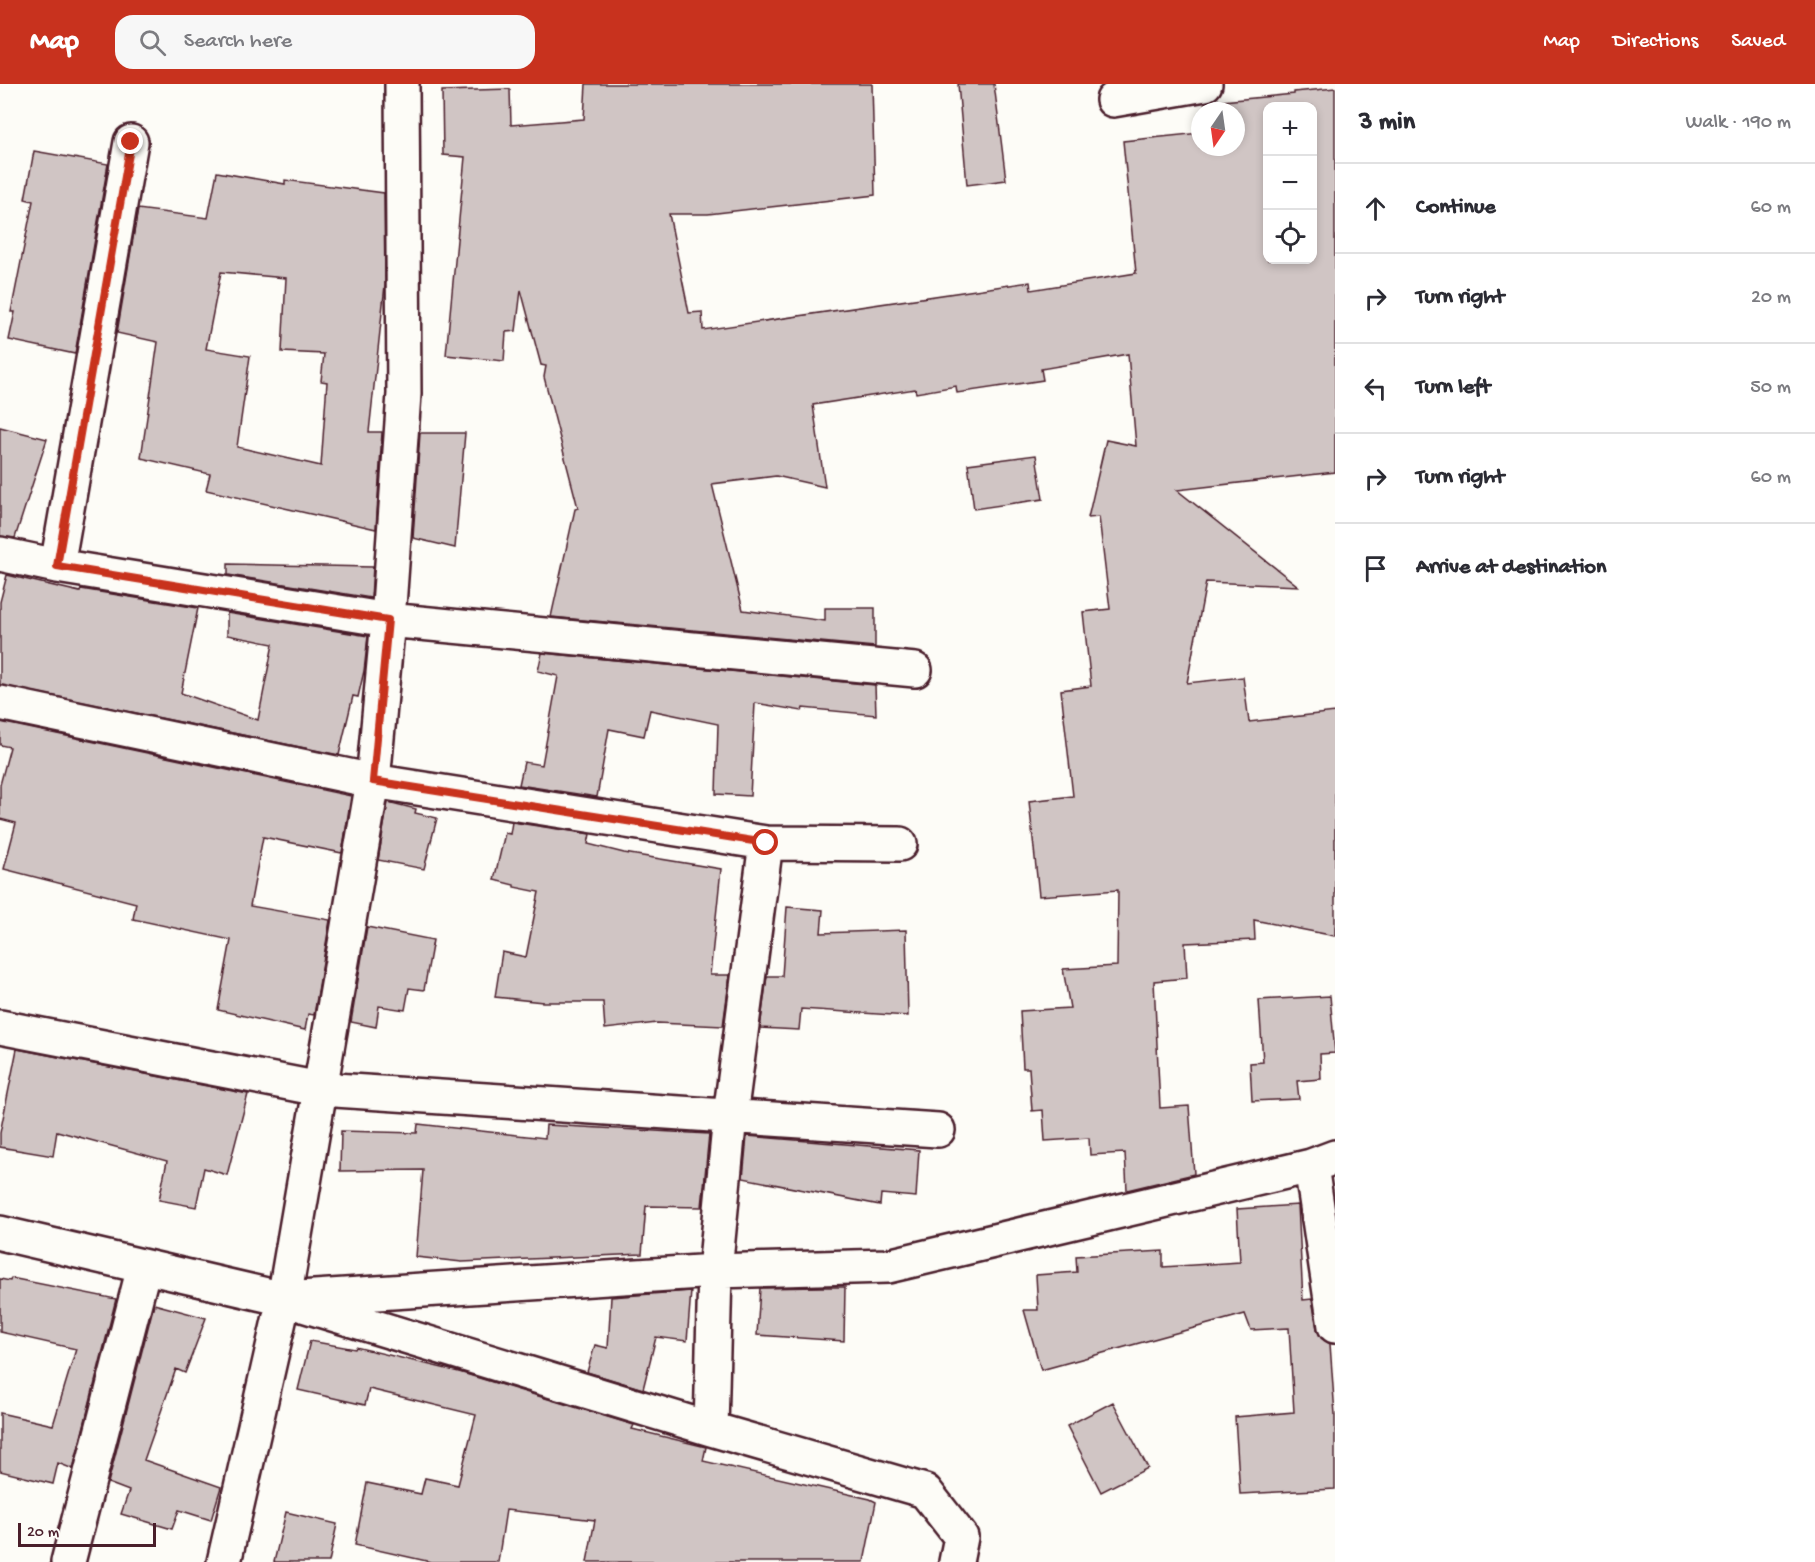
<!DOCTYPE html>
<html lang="en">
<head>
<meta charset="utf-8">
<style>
  body { margin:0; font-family:"Gochi Hand",sans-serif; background:#f7f7f7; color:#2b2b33 }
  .controls { position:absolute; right:18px; top:18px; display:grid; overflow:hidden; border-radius:12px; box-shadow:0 3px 9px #0003 }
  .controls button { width:54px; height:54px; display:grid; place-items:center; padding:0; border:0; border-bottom:2px solid #e1e1e2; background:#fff; color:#2b2b33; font:30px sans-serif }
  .compass { position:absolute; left:1191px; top:18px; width:54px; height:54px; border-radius:50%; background:#fff; box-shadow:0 3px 9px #0003; rotate:193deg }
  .scale { position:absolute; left:18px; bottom:15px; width:138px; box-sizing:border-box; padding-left:6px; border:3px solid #4a1f2b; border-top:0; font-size:16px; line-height:21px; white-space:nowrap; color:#4a1f2b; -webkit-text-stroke:4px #fdfcf7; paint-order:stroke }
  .stop { position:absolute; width:18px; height:18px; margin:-14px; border:4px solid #c8321e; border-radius:50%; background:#fff }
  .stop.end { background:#c8321e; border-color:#fff; box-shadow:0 2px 6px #0008 }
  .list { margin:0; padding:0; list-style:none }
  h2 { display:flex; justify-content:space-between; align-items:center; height:78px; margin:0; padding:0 24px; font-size:26px }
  h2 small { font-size:20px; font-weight:400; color:#7c7c81 }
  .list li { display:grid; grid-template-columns:39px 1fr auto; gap:18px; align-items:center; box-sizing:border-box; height:90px; padding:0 24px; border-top:2px solid #e1e1e2 }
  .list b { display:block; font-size:22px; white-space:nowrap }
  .list em { font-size:20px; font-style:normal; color:#7c7c81 }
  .icon { flex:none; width:33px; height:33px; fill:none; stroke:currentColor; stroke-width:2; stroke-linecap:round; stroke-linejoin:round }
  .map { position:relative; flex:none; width:1335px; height:1478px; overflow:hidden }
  header { display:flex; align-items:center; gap:36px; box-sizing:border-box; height:84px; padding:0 30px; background:#c8321e; color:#fff }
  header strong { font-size:28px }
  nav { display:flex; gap:33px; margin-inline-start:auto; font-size:21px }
  .search { width:420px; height:54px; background:#f7f7f7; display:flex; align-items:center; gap:15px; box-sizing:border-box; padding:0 21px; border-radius:18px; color:#7c7c81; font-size:22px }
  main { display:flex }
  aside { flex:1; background:#fff }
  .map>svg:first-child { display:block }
</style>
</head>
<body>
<header>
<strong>Map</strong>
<div class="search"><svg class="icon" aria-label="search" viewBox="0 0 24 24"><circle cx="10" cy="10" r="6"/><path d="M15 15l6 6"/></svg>Search here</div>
<nav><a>Map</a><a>Directions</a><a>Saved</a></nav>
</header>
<main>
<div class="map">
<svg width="1335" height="1478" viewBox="0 0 1335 1478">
  <rect width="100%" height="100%" fill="#fdfcf7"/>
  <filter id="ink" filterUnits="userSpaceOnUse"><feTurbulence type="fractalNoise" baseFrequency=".0167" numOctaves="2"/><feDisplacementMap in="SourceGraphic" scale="12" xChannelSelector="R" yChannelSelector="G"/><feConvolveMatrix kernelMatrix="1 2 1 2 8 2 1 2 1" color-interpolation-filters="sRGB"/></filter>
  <g filter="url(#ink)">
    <path fill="#d0c5c4" stroke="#4a1f2b" stroke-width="1.5" fill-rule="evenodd" d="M586,0H872L875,111L708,130H669L689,229L702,228L703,246L1030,198L1031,206L1136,189L1123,57L1200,49V63H1236V27H1224L1223,17L1294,10V8L1335,4V388L1177,406L1298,502L1206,498L1187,599L1243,593L1249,638L1335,628V852L1254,836L1255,856L1185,859L1187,894L1154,897L1160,1024L1189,1022L1194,1090L1127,1106L1125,1069L1090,1071L1089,1054L1045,1057L1043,1026L1032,1027L1029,984H1023L1020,927L1070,924L1063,885L1117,882L1118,806L1039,812L1029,717L1073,712L1061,606L1091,602L1083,528L1110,525L1099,433L1088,434L1106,356L1136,362L1128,270L1041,285L1043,296L957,309L956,302L916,309L915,305L813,321L825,403L776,392L712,400L743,526L825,537V524H875V563L551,533L575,425L578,424L544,293L546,282L541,281L521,206L516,247L506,248L504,277L446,271L465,73L443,71L442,7L510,5L511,41L584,35ZM1268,22H1312V176H1268Z
      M958,0H994L1006,96L967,101Z
      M34,67L108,80L75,270L9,256L15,228H11L33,117L25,115Z
      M217,88L285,100V96L384,109L385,201L369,348H382L376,445L206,406L210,390L141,374L158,258L117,249L138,125L208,134ZM221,188L286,194L282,268L324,270L321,297L327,298L321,382L237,363L250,272L206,265Z
      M0,343L47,355L15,454L0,452Z
      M420,349H465L455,464L413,454Z
      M1036,371L1043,415L974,425L968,380Z
      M228,480L373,483L371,514L228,491Z
      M7,491L80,508L81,505L198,524L181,609L258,636L273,560L227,551V529L368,552L364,587L358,613L353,612L339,671L0,601V518Z
      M542,569L875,601L876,631L803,624L802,627L755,619L750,712L716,710L718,640L650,626L644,652L609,645L597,713L519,701L524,678L542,681L558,592L538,587Z
      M0,638L351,712L342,769L263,753L250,822L330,836L314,931L308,930L305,946L218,926L231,856L133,835L136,819L4,785L16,739L0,735V701L10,663L0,661Z
      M388,718L416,725L415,729L437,734L424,785L378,776Z
      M512,738L590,750L588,760L624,769L721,785L710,891H730L723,942L657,939L605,945L603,918H543L495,913L502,868L526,873L539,808L514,803V801L494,796L505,749L510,750Z
      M787,823L823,826L821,849L906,846L908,932L801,925L799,946L760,944L767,892H782Z
      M367,843L433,856L424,906L409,904L405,926L379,922L376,943L351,938Z
      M1330,912L1335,969L1320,970L1321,995L1297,997L1299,1015L1252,1017L1250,979L1263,978L1259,916Z
      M17,965L248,1010L227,1091L204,1084L196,1123L159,1116L167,1077L57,1047L53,1072L0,1063V1049Z
      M418,1040L545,1054L546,1041L709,1050L702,1123L646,1122L642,1170L462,1178L416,1173L423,1086L340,1087L341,1047L417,1049Z
      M747,1052L919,1066L916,1113L881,1110L880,1121L743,1094Z
      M1298,1121L1303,1216L1312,1215L1317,1245L1321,1254L1330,1260L1335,1331V1405L1240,1410L1235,1333L1294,1328L1289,1244L1251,1246L1245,1230L1041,1286L1024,1226H1038L1036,1191L1077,1188L1076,1172L1163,1167V1183L1240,1178L1237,1125Z
      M11,1194L116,1215L73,1385L58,1379L53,1400L0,1387V1329L53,1341L76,1265L0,1248V1195L10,1197Z
      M820,1203H845L844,1257L757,1251L760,1204Z
      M691,1207L687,1257L656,1253L643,1305L587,1288L595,1261L608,1264L611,1213Z
      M154,1220L206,1234L185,1289L176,1285L144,1376L221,1403L211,1436L179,1426L172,1445L121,1430L129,1407L108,1399Z
      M310,1257L355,1265L356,1263L459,1288L634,1341L632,1345L706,1363L703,1377L870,1415L876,1418L864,1478H587L595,1436L506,1426L498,1478H431L355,1461L367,1399L421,1410L425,1394L458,1401L476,1331L369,1305L365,1321L298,1306Z
      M1113,1318L1148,1384L1101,1408L1067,1342Z
      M286,1428L337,1440L329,1478H274Z"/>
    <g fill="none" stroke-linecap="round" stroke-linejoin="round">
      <defs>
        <path id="minor" d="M1113,16L1205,0
          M0,470L57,482L388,536L915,586
          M57,482L131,58
          M0,619L373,697L766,759L900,760
          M0,943L320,1005L938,1046
          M1311,1082L1335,1242
          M0,1149L284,1215L715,1187L888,1182L1311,1082L1335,1073
          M303,1221L711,1345L925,1407L961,1453L956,1478
          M711,1345L715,1187L730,1032L766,759
          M68,1478L144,1183
          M224,1478L284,1215L373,697L388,536L404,310L402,0"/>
      </defs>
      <use href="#minor" stroke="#4a1f2b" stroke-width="38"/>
      <use href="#minor" stroke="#fdfcf7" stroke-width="33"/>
    </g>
  </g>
  <g fill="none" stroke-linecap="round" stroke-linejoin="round" filter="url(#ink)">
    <path stroke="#c8321e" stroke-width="8" d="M131,58L57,482L388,536L373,697L766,759"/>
  </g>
</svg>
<div class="controls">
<button>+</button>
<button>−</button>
<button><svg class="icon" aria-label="locate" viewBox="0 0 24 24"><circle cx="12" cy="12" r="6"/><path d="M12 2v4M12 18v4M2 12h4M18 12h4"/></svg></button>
</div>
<svg class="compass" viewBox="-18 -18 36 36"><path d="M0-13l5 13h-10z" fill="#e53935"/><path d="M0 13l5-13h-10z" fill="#7c7c81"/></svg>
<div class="scale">20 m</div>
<div class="stop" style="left:766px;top:759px"></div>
<div class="stop end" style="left:131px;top:58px"></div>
</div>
<aside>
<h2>3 min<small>Walk · 190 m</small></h2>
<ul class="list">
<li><svg class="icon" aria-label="ahead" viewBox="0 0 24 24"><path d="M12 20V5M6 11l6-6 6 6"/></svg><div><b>Continue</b></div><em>60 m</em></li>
<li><svg class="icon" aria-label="right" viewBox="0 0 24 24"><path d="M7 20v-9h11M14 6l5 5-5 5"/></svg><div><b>Turn right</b></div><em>20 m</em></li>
<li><svg class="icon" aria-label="left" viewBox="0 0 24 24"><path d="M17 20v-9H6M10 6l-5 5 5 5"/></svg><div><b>Turn left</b></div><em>50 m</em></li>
<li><svg class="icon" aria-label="right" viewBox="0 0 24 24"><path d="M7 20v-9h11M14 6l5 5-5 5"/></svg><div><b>Turn right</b></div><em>60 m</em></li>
<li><svg class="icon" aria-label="arrive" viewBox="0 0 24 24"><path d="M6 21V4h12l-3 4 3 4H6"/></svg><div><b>Arrive at destination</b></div></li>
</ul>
</aside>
</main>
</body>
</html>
